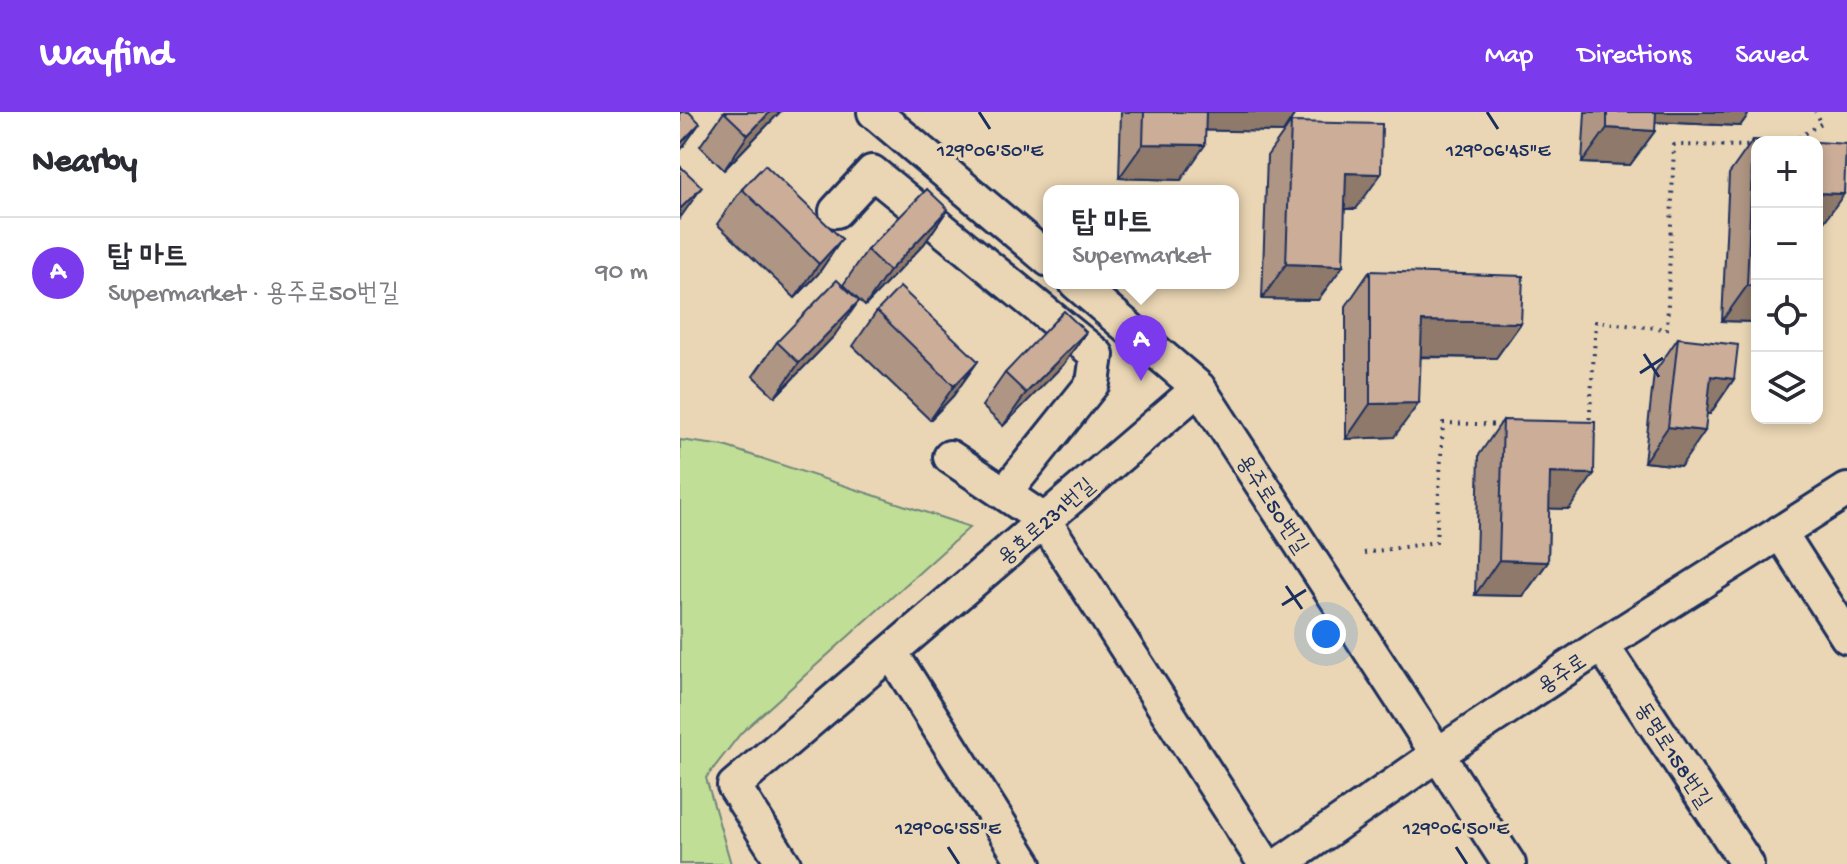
<!DOCTYPE html>
<html lang="en">
<head>
<meta charset="utf-8">
<style>
  body { margin:0; font-family:"Gochi Hand","Poor Story",sans-serif; background:#f2f2f3; color:#2b2b33 }
  .controls { position:absolute; right:24px; top:24px; display:grid; overflow:hidden; border-radius:16px; box-shadow:0 4px 12px #0003 }
  .controls button { width:72px; height:72px; display:grid; place-items:center; padding:0; border:0; border-bottom:2px solid #e1e1e2; background:#fff; color:#2b2b33; font:40px sans-serif }
  .you { position:absolute; left:646px; top:522px; width:28px; height:28px; margin:-20px; border:6px solid #fff; border-radius:50%; background:#1a73e8; box-shadow:0 0 0 12px #1a73e833 }
  .badge { display:grid; place-items:center; width:52px; height:52px; border-radius:50%; background:#7c3aed; color:#fff; font-size:26px; font-weight:700 }
  .pin { position:absolute; translate:-50% -66px; filter:drop-shadow(0 2px 4px #0008) }
  .pin::after { content:''; position:absolute; top:42px; width:28px; height:24px; background:inherit; clip-path:polygon(0 0,100% 0,50% 100%) }
  .popup { position:absolute; left:363px; top:73px; width:196px; height:104px; box-sizing:border-box; display:grid; place-content:center; border-radius:16px; background:#fff; filter:drop-shadow(0 2px 6px #0005); font-size:26px; white-space:nowrap; color:#7c7c81 }
  .popup b { font-size:30px; color:#2b2b33 }
  .popup::after { content:''; position:absolute; left:50%; top:100%; margin-left:-16px; border:16px solid transparent; border-top-color:#fff }
  .list { margin:0; padding:0; list-style:none }
  h2 { display:flex; justify-content:space-between; align-items:center; height:104px; margin:0; padding:0 32px; font-size:34px }
  h2 small { font-size:26px; font-weight:400; color:#7c7c81 }
  .list li { display:grid; grid-template-columns:52px 1fr auto; gap:24px; align-items:center; box-sizing:border-box; height:112px; padding:0 32px; border-top:2px solid #e1e1e2 }
  .list b { display:block; font-size:30px; white-space:nowrap }
  .list p { margin:0; font-size:26px; white-space:nowrap; color:#7c7c81 }
  .list em { font-size:26px; font-style:normal; color:#7c7c81 }
  .icon { flex:none; width:44px; height:44px; fill:none; stroke:currentColor; stroke-width:2; stroke-linecap:round; stroke-linejoin:round }
  .map { position:relative; flex:none; width:1167px; height:752px; overflow:hidden }
  header { display:flex; align-items:center; gap:48px; box-sizing:border-box; height:112px; padding:0 40px; background:#7c3aed; color:#fff }
  header strong { font-size:38px }
  nav { display:flex; gap:44px; margin-inline-start:auto; font-size:28px }
  main { display:flex }
  aside { flex:1; background:#fff }
  .map>svg:first-child { display:block }
</style>
</head>
<body>
<header>
<strong>Wayfind</strong>
<nav><a>Map</a><a>Directions</a><a>Saved</a></nav>
</header>
<main>
<aside>
<h2>Nearby<small></small></h2>
<ul class="list">
<li><span class="badge">A</span><div><b>탑 마트</b><p>Supermarket · 용주로50번길</p></div><em>90 m</em></li>
</ul>
</aside>
<div class="map">
<svg width="1167" height="752" viewBox="0 0 1167 752">
  <rect width="100%" height="100%" fill="#ead6b4"/>
  <filter id="ink" filterUnits="userSpaceOnUse"><feTurbulence type="fractalNoise" baseFrequency=".0125" numOctaves="2"/><feDisplacementMap in="SourceGraphic" scale="16" xChannelSelector="R" yChannelSelector="G"/><feConvolveMatrix kernelMatrix="1 2 1 2 8 2 1 2 1" color-interpolation-filters="sRGB"/></filter>
  <g filter="url(#ink)">
    <path fill="#c0de96" stroke="#6e867a" stroke-width="2" d="M0,328L44,334L290,415L61,621L26,666L51,752H0Z"/>
    <g fill="none" stroke-linecap="round" stroke-linejoin="round">
      <defs>
        <path id="minor" d="M194,0L369,148
          M156,99L192,60L417,243L413,271L325,381
          M396,171L519,276L829,752
          M270,345L364,408L585,752
          M1100,420L1167,525
          M922,533L1067,752
          M211,540L345,752
          M104,752L54,674L519,276
          M600,752L758,642L922,533L1167,378"/>
      </defs>
      <use href="#minor" stroke="#1b2f5e" stroke-width="38"/>
      <path stroke="#1b2f5e" stroke-width="4" stroke-dasharray="2 6" stroke-linecap="butt" d="M1112,30L1142,11L1135,0
        M909,315L916,210L987,217L994,33L1077,34
        M684,441L756,430L763,311L825,313"/>
      <use href="#minor" stroke="#ead6b4" stroke-width="32"/>
    </g>
    <path fill="#af9583" stroke="#1b2f5e" stroke-width="2" d="M44,0H100L44,58L20,34Z
      M441,0H616L603,20L526,18L501,68L439,66Z
      M905,0H1070L1060,14L975,10V19L950,53L902,51Z
      M611,10L676,97H665L638,188L582,187L587,44Z
      M1073,28L1077,30V210L1042,209L1049,62Z
      M62,77L162,127L138,162L115,186L37,112Z
      M268,97L244,132L185,194L163,173L187,138Z
      M690,159L841,211L816,246L741,245L714,325L666,327V194Z
      M197,199L298,249L273,284L250,308L173,234Z
      M406,220L383,253L323,314L302,294L325,261Z
      M154,224L95,285L73,264L97,230Z
      M998,226L1054,267L1030,302L1027,301L1001,354L964,350L974,261Z
      M823,308L889,397L869,396L868,450L843,484L795,483L799,343Z"/>
    <path fill="#8e796a" stroke="#1b2f5e" stroke-width="2" d="M90,0H100L44,58L68,23Z
      M515,0H616L603,20L502,18Z
      M959,0H1070L1060,14L953,9Z
      M20,11L0,39V32Z
      M927,16L975,19L950,53L902,51Z
      M463,32L525,33L501,68L439,66Z
      M666,61L701,62L676,97L642,96Z
      M22,75L0,106V97Z
      M1137,81L1164,82L1139,117H1137Z
      M268,97L244,132L185,194L209,159Z
      M162,127L138,162L115,186L139,152Z
      M606,152L663,154L638,188L582,187Z
      M1067,174H1077V210L1042,209Z
      M179,189L154,224L95,285L119,251Z
      M742,209L841,211L816,246L718,244Z
      M406,220L383,253L323,314L346,281Z
      M298,249L273,284L250,308L274,274Z
      M1031,264L1054,267L1030,302L1007,299Z
      M739,291L714,325L666,327L690,292Z
      M988,315L1025,319L1001,354L964,350Z
      M870,361L914,362L889,397L846,396Z
      M819,448L868,450L843,484L795,483Z"/>
    <path fill="#cbad98" stroke="#1b2f5e" stroke-width="2" d="M0,0H9L20,11L0,32Z
      M44,0H90L68,23Z
      M464,0H526L525,33L463,32Z
      M927,0H976L975,19L927,16Z
      M611,10L702,12L701,62L666,61L663,154L606,152Z
      M1073,28L1129,30H1077V174H1067Z
      M1137,30L1166,32L1164,82L1137,81Z
      M85,53L162,127L139,152L62,77Z
      M0,54L22,75L0,97Z
      M247,77L268,97L209,159L187,138Z
      M690,159L843,164L841,211L742,209L739,291L690,292Z
      M157,168L179,189L119,251L97,230Z
      M220,175L298,249L274,274L197,199Z
      M384,199L406,220L346,281L325,261Z
      M998,226L1058,233L1054,267L1031,264L1025,319L988,315Z
      M823,308L915,310L914,362L870,361L868,450L819,448Z"/>
  </g>
  <path fill="none" stroke="#1b2f5e" stroke-width="3" d="M299,0L310,17M807,0L818,17M964,242L979,265M960,261L983,246M606,474L622,497M602,493L626,478M268,735L279,752M776,735L787,752"/>
  <g text-anchor="middle" stroke-width="7" stroke-linejoin="round" paint-order="stroke">
    <g font-size="22" fill="#1b2f5e" stroke="#ead6b4">
      <text transform="translate(594 391) rotate(57)" y="8">용주로50번길</text>
      <text transform="translate(365 408) rotate(-41)" y="8">용호로231번길</text>
      <text transform="translate(881 560) rotate(-34)" y="8">용주로</text>
      <text transform="translate(995 642) rotate(57)" y="8">동명로158번길</text>
    </g>
  </g>
  <g font-size="20" text-anchor="middle" fill="#1b2f5e" stroke="#ead6b4" stroke-width="7" stroke-linejoin="round" paint-order="stroke">
    <text x="310" y="44">129°06'50"E</text>
    <text x="818" y="44">129°06'45"E</text>
    <text x="268" y="722">129°06'55"E</text>
    <text x="776" y="722">129°06'50"E</text>
  </g>
</svg>
<div class="controls">
<button>+</button>
<button>−</button>
<button><svg class="icon" aria-label="locate" viewBox="0 0 24 24"><circle cx="12" cy="12" r="6"/><path d="M12 2v4M12 18v4M2 12h4M18 12h4"/></svg></button>
<button><svg class="icon" aria-label="layers" viewBox="0 0 24 24"><path d="M12 4l9 5-9 5-9-5zM3 14l9 5 9-5"/></svg></button>
</div>
<div class="you"></div>
<div class="pin badge" style="left:461px;top:269px">A</div>
<div class="popup"><b>탑 마트</b>Supermarket</div>
</div>
</main>
</body>
</html>
